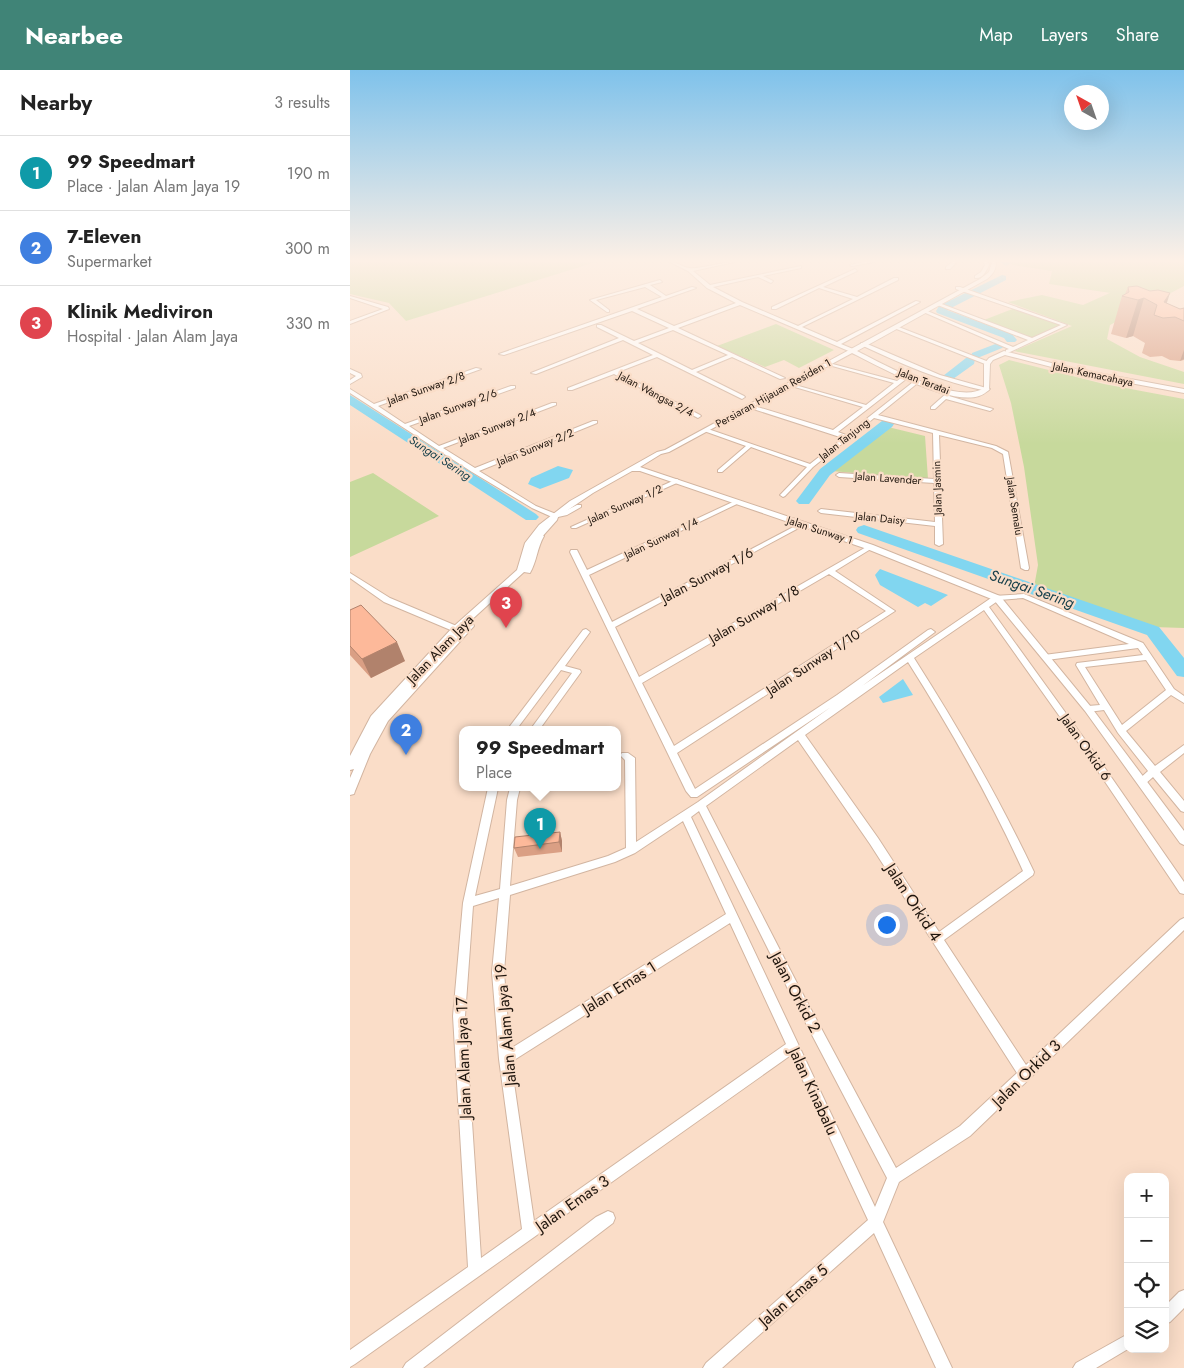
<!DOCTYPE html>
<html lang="en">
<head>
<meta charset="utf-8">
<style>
  body { margin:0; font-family:Jost,sans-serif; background:#f6f6f6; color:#222 }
  .controls { position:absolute; right:15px; bottom:15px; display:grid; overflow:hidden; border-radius:10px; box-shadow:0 5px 20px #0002 }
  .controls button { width:45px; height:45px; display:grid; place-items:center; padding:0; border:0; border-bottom:1px solid #e0e0e0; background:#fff; color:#222; font:25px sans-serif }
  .compass { position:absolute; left:714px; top:15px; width:45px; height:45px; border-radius:50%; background:#fff; box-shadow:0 5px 20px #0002; rotate:320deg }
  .you { position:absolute; left:536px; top:854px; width:18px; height:18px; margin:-12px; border:4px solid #fff; border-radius:50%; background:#1a73e8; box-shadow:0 0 0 8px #1a73e833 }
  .badge { display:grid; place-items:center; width:32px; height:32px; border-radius:50%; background:#408477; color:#fff; font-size:16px; font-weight:700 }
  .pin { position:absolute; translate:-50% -41px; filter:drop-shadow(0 1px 2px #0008) }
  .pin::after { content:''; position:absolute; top:26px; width:18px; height:15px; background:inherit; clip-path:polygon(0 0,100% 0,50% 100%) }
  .popup { position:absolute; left:109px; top:656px; width:162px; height:65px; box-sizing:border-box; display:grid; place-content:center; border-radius:10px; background:#fff; filter:drop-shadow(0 1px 4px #0005); font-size:16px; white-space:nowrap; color:#767676 }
  .popup b { font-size:19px; color:#222 }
  .popup::after { content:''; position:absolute; left:50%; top:100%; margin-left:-10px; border:10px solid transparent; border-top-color:#fff }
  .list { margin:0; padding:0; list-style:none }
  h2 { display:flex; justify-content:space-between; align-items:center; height:65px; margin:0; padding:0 20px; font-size:21px }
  h2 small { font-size:16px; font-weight:400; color:#767676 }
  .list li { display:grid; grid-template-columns:32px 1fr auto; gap:15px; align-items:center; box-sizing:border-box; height:75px; padding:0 20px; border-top:1px solid #e0e0e0 }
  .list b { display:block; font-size:19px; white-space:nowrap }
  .list p { margin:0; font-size:16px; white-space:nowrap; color:#767676 }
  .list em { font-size:16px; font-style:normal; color:#767676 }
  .icon { flex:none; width:28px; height:28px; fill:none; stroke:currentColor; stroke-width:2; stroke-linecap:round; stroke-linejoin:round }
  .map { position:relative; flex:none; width:834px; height:1298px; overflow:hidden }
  header { display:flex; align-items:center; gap:30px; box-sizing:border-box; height:70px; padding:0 25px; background:#408477; color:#fff }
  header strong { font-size:24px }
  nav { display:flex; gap:28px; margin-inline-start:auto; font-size:18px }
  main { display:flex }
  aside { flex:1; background:#fff }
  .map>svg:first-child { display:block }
</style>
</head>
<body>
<header>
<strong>Nearbee</strong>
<nav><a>Map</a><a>Layers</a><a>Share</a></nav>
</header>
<main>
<aside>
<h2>Nearby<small>3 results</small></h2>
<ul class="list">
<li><span class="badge" style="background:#0f9aa8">1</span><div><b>99 Speedmart</b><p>Place · Jalan Alam Jaya 19</p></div><em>190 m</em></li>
<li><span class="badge" style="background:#3f7fe0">2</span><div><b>7-Eleven</b><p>Supermarket</p></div><em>300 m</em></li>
<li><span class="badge" style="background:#e0444e">3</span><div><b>Klinik Mediviron</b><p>Hospital · Jalan Alam Jaya</p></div><em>330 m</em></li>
</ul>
</aside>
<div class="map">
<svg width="834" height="1298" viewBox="0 0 834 1298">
  <rect width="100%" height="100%" fill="#faddc8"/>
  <path fill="#c7d99c" d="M0,192H246L56,251L39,233L0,224Z
    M659,192H834V216L760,255L757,269L790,287L834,302V314L664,281L722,256L658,232L692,225L733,235L773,217L761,223L699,214L702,201L663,195Z
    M665,238L712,255L681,268L634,250Z
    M426,254L484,280L449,298L434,290L415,297L367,276Z
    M659,290L754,314L834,329V558L803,557L684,517L688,495L674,397L661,333L649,295Z
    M538,357L575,366L578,409L481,401Z
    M23,403L89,446L0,487V412Z"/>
  <path fill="#81d6f0" d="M208,396L223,400L219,408L190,419L178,414L181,408Z
    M530,499L598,525L581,536L575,533L568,537L530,515L525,505Z
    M553,609L563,625L533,633L529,627Z"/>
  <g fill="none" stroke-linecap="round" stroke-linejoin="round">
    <path fill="#81d6f0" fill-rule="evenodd" d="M650,192H660L661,193L656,196Z
      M652,205L656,206V210L597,240L662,264L667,270L665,272H657L654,268L587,243L586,241L589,236Z
      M648,273L654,276L652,278L625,289L624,294L603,309H595L593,306L616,288H621L622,283Z
      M0,325L186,444L189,447L186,450H176L0,335Z
      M537,350L544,354L542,357L480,405L459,434H449L446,431L470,399L532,351Z
      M514,455L809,557L834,588V607L827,606L797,565L508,463L506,460L508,457Z"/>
    <defs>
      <path id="minor" d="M320,192C328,192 332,197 339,198C347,200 372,192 384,192L343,201L360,215L451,196V198L413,206L423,211L421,213L408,207L363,217L392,232L448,256L503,229L469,218L426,239H422V237L505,199L507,201L473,217L507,227L544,208H548V210L452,257L487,272L566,231L570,232L491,274L503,279L504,280L501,282L390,235L328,258L435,308L430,309L382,287L346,302L394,326L395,327L392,329L307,287L268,302L350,345L351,346L348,348L264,304L222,320H218V318L303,285L273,270L186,304L181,303L269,268L247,257V255H251L284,271L319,258L282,241L154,285L149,284L312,227L295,217L246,230L259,240V242H257L240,230L310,210L312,212L300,215L316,226L342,217L346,218L287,239L324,256L386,233L357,218L338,201ZM323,260L378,285L342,300L288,273Z
        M513,192H524L502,196L500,195Z
        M602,192H607L600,199H596V197Z
        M606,217H610L717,255L660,282H656V280L659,279L571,241L575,240L663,277L678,270L585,234L589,233L682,268L711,255L606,219Z
        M0,226L38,237L39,239L0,254V251L33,239L0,228Z
        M546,256L639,292L640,293L635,294L544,258V256Z
        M511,273H515L590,305L640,319L637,321C592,312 552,294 511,275Z
        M475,292L547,311L555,305L560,306L488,362L496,365L567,309L570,311L569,312L528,345L646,376L658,382L679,498L678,500H675L671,498L653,384L642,378L589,365L593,474L589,476L585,474V456L471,443L468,441L471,439L585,452L584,413L489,407L486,405L489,403L584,409L583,363L524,348L463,397L435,426L433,427L430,425L431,424L457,397L401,377L372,402H368V400L396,376L354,361V359H358L460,394L493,368L397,337V335H401L483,360L513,337L438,315V313L516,335L544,313L475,294Z
        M126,298L131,299L28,336L55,354L161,316H165V318L59,356L89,376L202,333H206V335L93,378L125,398L243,351H247V353L129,401L186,436L206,444L213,442L227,435H231V437L217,445L208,447L207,450L191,468H187L186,467L202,447L182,438L122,402L0,323V319L24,334Z
        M0,299L11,304L12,307L0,314V310L6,306L0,303Z
        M598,322L601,324L599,326L643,339L640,341L596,329L585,339H581V337Z
        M327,409L330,411L329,412L226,458H222L221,457Z
        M387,430L389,431V433L239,505L262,552L451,453H455L456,454L265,557L289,607L518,476H522L524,477L485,501L545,541L327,683L345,719L487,625L578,560L581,559L585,562L512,616L644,526L674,524L793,573L824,619L834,626V633L821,625L776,661L805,696L834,675V683L810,702L834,731V742L831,741L803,707L795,714H789L787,711L798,701L768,663L754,640L738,642L734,639L738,636L750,635L726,595L727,593L793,585L788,578L697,590L693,587L694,585L779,574L673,528L649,530L639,537L741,678L834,812V824L830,823L735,682L634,540L564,588C608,657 649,728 684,802L683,805L594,870L676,995L830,850L834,848V860L620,1066L549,1112L533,1152L602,1298H586L524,1163L372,1298H353L356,1293L518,1150L441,985L5,1294L0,1297V1280L118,1197L103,946L113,833L138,718H148L125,826L150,819L157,730L160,718H170L167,730L160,816L258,786L276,778L275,690L270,685L272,683H278L285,688L286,772L348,732L481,637L347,727H341L336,721L220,482L221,480H227L237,500ZM479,504L536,541L324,676L292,613ZM796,590L816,620L772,655L735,597ZM558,592C601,660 640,728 673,801L589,862L528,768L455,665ZM448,670L520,774L667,1003L610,1056L546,1098L448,915L356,736ZM349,741L440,923L537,1108L525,1137L341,747ZM333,751L376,844L160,979L154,902L160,825L265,792L285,783ZM149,828L142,902L149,989L172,1159L131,1188L115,946L123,836ZM380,853L436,974L184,1151L161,992Z
        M0,503L40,528L109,557L110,559L106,562L103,561L34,532L0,508Z
        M236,559L240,562L215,596L230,600L231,602L189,660H180L222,603L211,600L166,660H157L233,560Z
        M258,1141L263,1143L265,1148L263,1153L73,1298H53L56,1293L246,1147Z
        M834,1220V1238L820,1252L815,1254V1236L829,1222Z
        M778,1264V1279L746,1298H723L726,1293Z"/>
      <path id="tertiary" d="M634,192H638L639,195C636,201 633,209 625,208V206L631,202L635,195Z
        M642,192H646C646,200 643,204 637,209L507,281C533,294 607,336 634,318V294L639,288L654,281L721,298L834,319V323L721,302L655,285L643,290L640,294L639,320C636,322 633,325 629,326C600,336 530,297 502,283L319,382L311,384L290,397L523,475L650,526L741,637L834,761V775L830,773L735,641L644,530L517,479L290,401H282L243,423L209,446L190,464L194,466C187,478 187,491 180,503L174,502L117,554H123L124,556L38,651L20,684L5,721L4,724L0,725V708L4,699L0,700V686L21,646L103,557L167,500L175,473L189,455L220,431L307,382L315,380L630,209L639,202Z"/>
    </defs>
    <use href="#minor" stroke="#d2b5a1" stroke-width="2"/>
    <use href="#tertiary" stroke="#d2b5a1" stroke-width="2"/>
    <use href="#minor" fill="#fff" fill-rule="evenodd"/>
    <use href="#tertiary" fill="#fff" fill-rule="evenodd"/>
  </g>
  <path fill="#da9f84" d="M778,217L830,239L834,238V290L830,291L820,290L812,286L800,287L792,283L795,273L783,266L776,268L761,264L772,226L775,224Z
    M0,540L55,591L21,608L0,585Z
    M210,762L212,771V782L168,787L164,778Z"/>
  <path fill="#b1826c" d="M820,223L812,248L814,232Z
    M794,228L783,266L776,268L788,230Z
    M834,280V289L830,291Z
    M47,572L55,591L21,608L12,589Z
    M210,762L212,771V782L209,772Z"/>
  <path fill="#fdb99a" stroke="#b1826c" d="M787,216L800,221L808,220L820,223L814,232L830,239L834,238V251L825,247L813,248L804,245L807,235L794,228L788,230L772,226L779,222L778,217Z
    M11,535L47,572L12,589L0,576V540Z
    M210,762L209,772L164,778L165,767Z"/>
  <linearGradient id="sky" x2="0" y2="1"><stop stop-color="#7fc2eb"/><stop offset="0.51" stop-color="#fdf0e6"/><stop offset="1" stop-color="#fdf0e6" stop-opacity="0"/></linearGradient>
  <rect width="834" height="374" fill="url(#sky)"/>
  <g text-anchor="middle" stroke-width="4.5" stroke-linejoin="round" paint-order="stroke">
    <g font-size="11" fill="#1f150d" stroke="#faddc8">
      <text transform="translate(743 304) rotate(12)" y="4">Jalan Kemacahaya</text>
      <text transform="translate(574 311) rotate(21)" y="4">Jalan Teratai</text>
      <text transform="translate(76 318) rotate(-19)" y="4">Jalan Sunway 2/8</text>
      <text transform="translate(423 323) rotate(-29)" y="4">Persiaran Hijauan Residen 1</text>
      <text transform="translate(306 324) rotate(28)" y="4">Jalan Wangsa 2/4</text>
      <text transform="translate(108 336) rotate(-20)" y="4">Jalan Sunway 2/6</text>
      <text transform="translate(147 356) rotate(-21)" y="4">Jalan Sunway 2/4</text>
      <text transform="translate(494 369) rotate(-38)" y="4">Jalan Tanjung</text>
      <text transform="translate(185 377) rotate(-22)" y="4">Jalan Sunway 2/2</text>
      <text transform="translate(538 408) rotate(4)" y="4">Jalan Lavender</text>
      <text transform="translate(587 418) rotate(-92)" y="4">Jalan Jasmin</text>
      <text transform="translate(275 434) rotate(-24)" y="4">Jalan Sunway 1/2</text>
      <text transform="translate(665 436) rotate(81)" y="4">Jalan Semalu</text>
      <text transform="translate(530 448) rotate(6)" y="4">Jalan Daisy</text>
      <text transform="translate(470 460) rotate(18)" y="4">Jalan Sunway 1</text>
      <text transform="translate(311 468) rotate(-26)" y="4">Jalan Sunway 1/4</text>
    </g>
    <g font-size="12" font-style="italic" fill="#18404b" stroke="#faddc8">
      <text transform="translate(90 388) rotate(33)" y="4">Sungai Sering</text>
    </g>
    <g font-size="14" fill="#1f150d" stroke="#faddc8">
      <text transform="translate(357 505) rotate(-28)" y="5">Jalan Sunway 1/6</text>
      <text transform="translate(404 544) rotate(-30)" y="5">Jalan Sunway 1/8</text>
      <text transform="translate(90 579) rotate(-46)" y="5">Jalan Alam Jaya</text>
      <text transform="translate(463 592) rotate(-33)" y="5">Jalan Sunway 1/10</text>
      <text transform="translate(736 677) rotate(55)" y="5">Jalan Orkid 6</text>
    </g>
    <g font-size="15" font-style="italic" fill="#18404b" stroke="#faddc8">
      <text transform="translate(682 519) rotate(19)" y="5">Sungai Sering</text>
    </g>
    <g font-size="16" fill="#1f150d" stroke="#faddc8">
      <text transform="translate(564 832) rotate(57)" y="6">Jalan Orkid 4</text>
      <text transform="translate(269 917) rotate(-32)" y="6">Jalan Emas 1</text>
      <text transform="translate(446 922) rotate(62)" y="6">Jalan Orkid 2</text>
      <text transform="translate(155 955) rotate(-95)" y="6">Jalan Alam Jaya 19</text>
      <text transform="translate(113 988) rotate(-92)" y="6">Jalan Alam Jaya 17</text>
      <text transform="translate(676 1003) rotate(-44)" y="6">Jalan Orkid 3</text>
      <text transform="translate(464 1021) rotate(65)" y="6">Jalan Kinabalu</text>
      <text transform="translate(222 1133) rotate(-35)" y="6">Jalan Emas 3</text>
      <text transform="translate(443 1225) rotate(-41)" y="6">Jalan Emas 5</text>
    </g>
  </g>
</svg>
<div class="controls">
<button>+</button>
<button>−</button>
<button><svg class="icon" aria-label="locate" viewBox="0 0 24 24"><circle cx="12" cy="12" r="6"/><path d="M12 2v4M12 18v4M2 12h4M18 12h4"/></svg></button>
<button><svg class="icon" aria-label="layers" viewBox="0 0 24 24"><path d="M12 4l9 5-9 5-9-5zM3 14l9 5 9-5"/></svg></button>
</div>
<svg class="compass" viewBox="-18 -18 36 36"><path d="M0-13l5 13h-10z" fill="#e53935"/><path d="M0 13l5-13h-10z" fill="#767676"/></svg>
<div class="you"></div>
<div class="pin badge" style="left:190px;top:779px;background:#0f9aa8">1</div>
<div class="popup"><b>99 Speedmart</b>Place</div>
<div class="pin badge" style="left:56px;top:685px;background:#3f7fe0">2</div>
<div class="pin badge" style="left:156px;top:558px;background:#e0444e">3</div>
</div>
</main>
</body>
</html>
